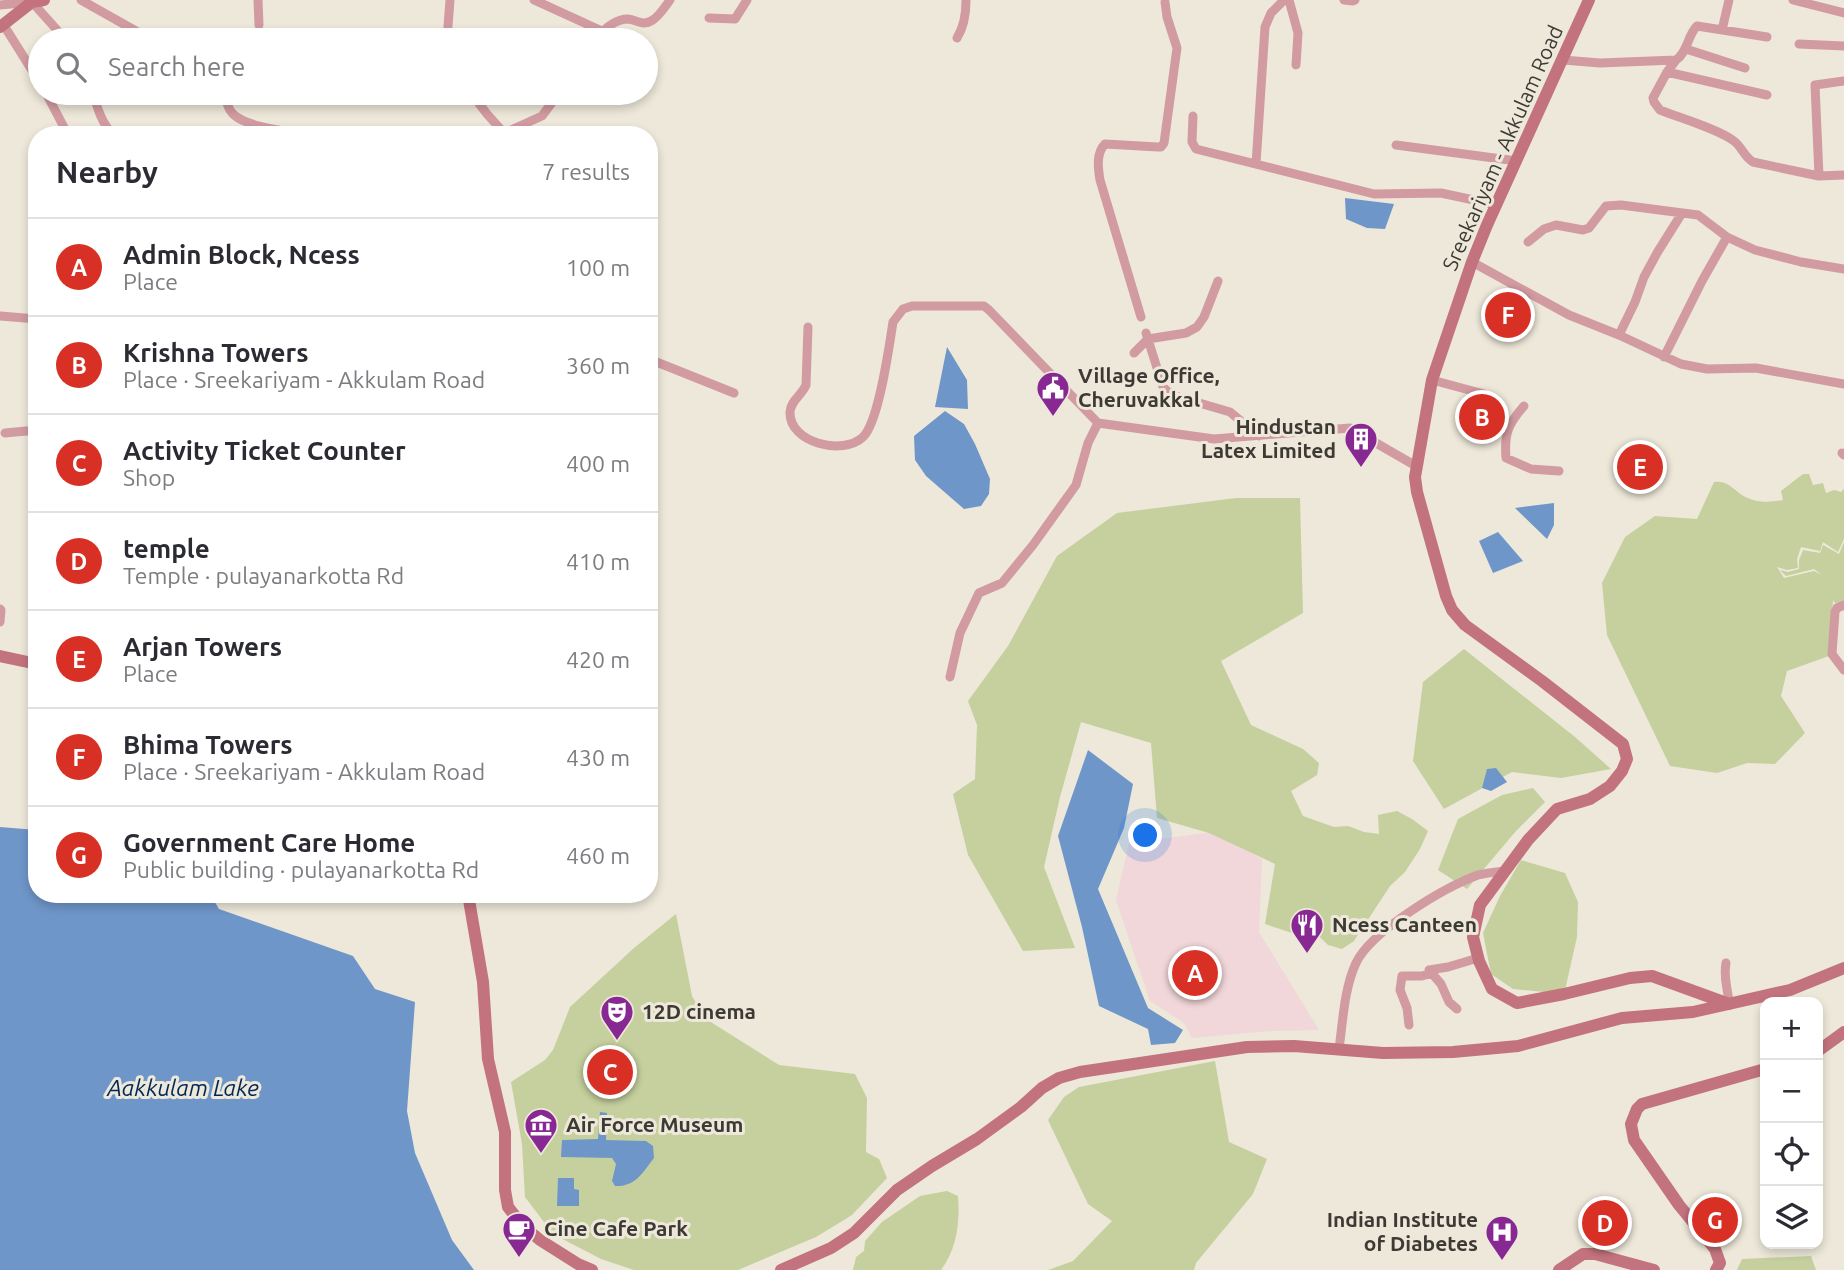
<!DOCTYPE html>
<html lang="en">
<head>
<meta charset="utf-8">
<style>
  body { margin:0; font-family:Ubuntu,sans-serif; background:#f2f2f3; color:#2b2b33 }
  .controls { position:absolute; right:21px; bottom:21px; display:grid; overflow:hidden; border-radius:14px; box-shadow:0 4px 10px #0003 }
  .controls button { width:63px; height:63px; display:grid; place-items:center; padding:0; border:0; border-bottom:2px solid #e1e1e2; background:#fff; color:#2b2b33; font:35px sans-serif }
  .you { position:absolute; left:1146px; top:836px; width:24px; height:24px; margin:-18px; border:5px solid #fff; border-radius:50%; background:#1a73e8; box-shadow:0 0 0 10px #1a73e833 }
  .badge { display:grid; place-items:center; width:46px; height:46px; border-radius:50%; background:#d93025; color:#fff; font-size:23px; font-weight:700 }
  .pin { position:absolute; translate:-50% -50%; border:4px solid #fff; box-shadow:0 2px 7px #0006 }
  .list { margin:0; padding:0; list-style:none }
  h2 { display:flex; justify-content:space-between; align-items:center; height:91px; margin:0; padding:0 28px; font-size:30px }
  h2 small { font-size:23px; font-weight:400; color:#7c7c81 }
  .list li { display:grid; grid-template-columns:46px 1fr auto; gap:21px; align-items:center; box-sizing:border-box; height:98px; padding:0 28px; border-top:2px solid #e1e1e2 }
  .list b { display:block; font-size:26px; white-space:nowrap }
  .list p { margin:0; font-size:23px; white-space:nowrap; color:#7c7c81 }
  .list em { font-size:23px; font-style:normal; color:#7c7c81 }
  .icon { flex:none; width:38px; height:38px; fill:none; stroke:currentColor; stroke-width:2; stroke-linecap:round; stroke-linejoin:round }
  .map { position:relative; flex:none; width:1844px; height:1270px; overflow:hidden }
  .search { position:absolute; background:#fff; box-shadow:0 4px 10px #0003; left:28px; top:28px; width:630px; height:77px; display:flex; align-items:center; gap:18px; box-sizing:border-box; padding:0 24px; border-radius:38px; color:#7c7c81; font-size:26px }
  .panel { position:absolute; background:#fff; box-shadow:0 4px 10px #0003; left:28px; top:126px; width:630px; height:777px; border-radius:28px }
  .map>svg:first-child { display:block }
</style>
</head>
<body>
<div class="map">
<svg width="1844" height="1270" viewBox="0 0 1844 1270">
  <rect width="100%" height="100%" fill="#ede8d9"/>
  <path fill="#f1d7d9" d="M1213,832L1262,859L1259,932L1319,1030L1273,1031L1192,1038L1184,1023L1150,1001L1116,900L1129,843Z"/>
  <path fill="#c5d09e" d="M1803,474H1809L1813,485L1823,483L1826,493L1834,490L1841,492L1844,489V539L1838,552L1823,542L1820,551L1801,547L1797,559L1798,568L1787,570L1777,567L1784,578L1814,571L1822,575L1814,569L1786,576L1780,570L1788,572L1799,569V560L1803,550L1820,553L1823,545L1839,554L1844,542V602L1835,603L1833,600L1829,656L1787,671L1781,696L1805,733L1775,764L1747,763L1717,773L1670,766L1607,635L1602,583L1625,537L1655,516L1697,519L1714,482C1726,481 1730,486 1739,493C1752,503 1768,503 1783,500L1781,491Z
    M1236,498H1300L1303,613L1221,661L1251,725L1303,749L1319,763L1317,775L1291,791L1303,816L1334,827L1348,826L1364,832L1379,834L1378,815L1397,811L1412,819L1428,831L1420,849L1405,872L1390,886L1354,941L1342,949L1328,945L1321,938L1292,933L1265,924L1275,864L1209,833L1157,818L1151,743L1081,722L1060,797L1044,867L1075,948L1023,951L968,855L953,794L975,779L977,725L968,701L1008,646L1057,556L1117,513Z
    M1464,649L1575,737L1611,769L1561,778L1512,772L1444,809L1413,761L1423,682Z
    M1533,788L1545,802L1516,831L1467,889L1438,870L1458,819L1502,795Z
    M1521,860L1565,873L1578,902L1577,937L1565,990L1544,992L1513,989L1491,974L1483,933L1500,896Z
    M676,914L692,996L706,1019L779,1065L855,1074L867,1098L866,1152L879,1159L887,1178L852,1215L816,1237L738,1270H634L601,1259L553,1234L525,1197L522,1144L511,1082L545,1060L553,1050L570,1007L634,948Z
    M1215,1061L1229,1142L1267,1159L1253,1194L1196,1263L1194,1270H1048L1073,1261L1112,1221L1088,1204L1048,1120L1064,1097L1079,1087Z
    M947,1191L958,1196C960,1222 957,1249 941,1270H853L856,1257L864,1251L865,1241L882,1222L920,1196Z
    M1811,1256L1816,1270H1737L1742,1259Z"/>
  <path fill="#6f96c9" d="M1345,198L1394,204L1385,229L1367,228L1346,219Z
    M947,347L967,380L968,409L935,407Z
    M945,411L964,424L975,444L990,479L989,494L981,506L964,509L926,476L915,460L914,436Z
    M1554,503V525L1547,539L1515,508Z
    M1498,532L1523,561L1493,573L1479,541Z
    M1088,750L1133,784L1124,828L1098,889L1148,1008L1183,1030L1175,1043L1151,1045L1148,1029L1099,1006L1082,927L1058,836Z
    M1496,768L1507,782L1491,791L1482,788L1487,769Z
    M0,827L37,830V894H210L219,909L353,956L375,989L415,1002L407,1111L415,1153L452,1240L474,1270H0Z
    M600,1112L607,1113L606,1140L646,1141L653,1146L654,1158C643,1172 636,1187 615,1186L612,1181L616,1164L612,1158L561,1157L562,1140L598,1139Z
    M558,1178H574V1189L579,1190V1206H557Z"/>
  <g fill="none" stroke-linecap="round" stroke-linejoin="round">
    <path stroke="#d29ba1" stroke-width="9" d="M81,0L152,40
      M258,0L259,25
      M534,0L602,31
      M1289,0L1298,33L1296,65
      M1344,0L1353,1L1355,0
      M1793,0L1844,13
      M0,5L32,2L66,40
      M709,18L735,19L747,0
      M3,24L40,83
      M1722,30L1729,0
      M957,38C964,27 966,13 966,0
      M447,40L450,0
      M595,40C603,30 615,19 628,19C637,20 642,26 651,21C658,18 665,7 670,0
      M1799,44L1844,46
      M1686,49L1745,68
      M1563,60L1600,63L1676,60L1667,72L1653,98L1654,102L1660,110C1680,118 1718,129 1734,141C1742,147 1744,157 1753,162L1819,176L1844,175
      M1676,60C1688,52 1687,36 1697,26L1767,37
      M1667,72L1767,95
      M46,93L68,135
      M93,93C97,107 102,125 114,135
      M225,93C226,100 227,108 233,114C247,128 289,131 309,135
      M471,93L487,114L504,133
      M1193,116L1192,142L1196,149L1374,194L1441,193L1497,205
      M500,135L542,116L559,93
      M1396,145L1517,161
      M1256,164L1265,27L1271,13L1284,0
      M1819,176L1815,85L1844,81
      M1528,242L1544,229L1556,225L1583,230L1589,228L1606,206L1621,205L1698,215L1727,237L1755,250L1801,262L1844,269
      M1472,262L1569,315L1619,335L1681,364L1707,369L1756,368L1844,384
      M0,316L37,319
      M1141,317L1100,180C1098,168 1096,153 1105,144L1158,147H1161L1164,143L1177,48L1167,17L1165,2
      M808,327L806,385C802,395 791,400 790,412C789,443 843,456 863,437C879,422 889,347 893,322L903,309L912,306H984L989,310L1098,423
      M1146,333L1163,387L1172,395L1230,412L1259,436
      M1619,335L1635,302L1644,277L1657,253L1682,213
      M1134,353L1148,339L1186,333L1197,327L1204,317L1218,281
      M1664,357L1702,281L1727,237
      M649,359L734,393
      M1432,380L1484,394
      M1524,406C1508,424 1504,434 1506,458L1531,469L1559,471
      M5,433L37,430
      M1842,453L1844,455
      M1844,605L1837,608L1835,612L1832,654L1844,670
      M0,609L1,610L0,622
      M950,677L960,633L979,593L1002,583L1033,545L1076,485L1088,443L1098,423L1214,439L1350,428L1416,466
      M1726,963C1723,981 1728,986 1729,1004
      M1457,1009L1449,1002L1441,984L1429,970L1448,967L1478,958
      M1409,1025L1407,1008L1400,990L1402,976H1422L1432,973
      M1339,1049C1343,1021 1344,989 1356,963C1371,931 1445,887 1478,875C1486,873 1496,872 1505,871"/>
    <path stroke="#c3737e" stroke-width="12" d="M1589,0L1487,225L1472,262L1432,380L1415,477L1417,492L1446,596L1452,610L1465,625L1542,681L1623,744L1627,759L1622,771L1610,786L1590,799L1557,809L1528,840L1480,905L1473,937L1479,961L1492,989L1517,1003L1564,994L1630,978L1652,976L1729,1004
      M0,27L32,2L44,0
      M0,656L37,664
      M468,894L483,982L488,1059L505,1132V1190L508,1207L522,1225L540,1240L578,1264L592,1270
      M1818,1051L1844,1032
      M781,1270L831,1248L854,1233L897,1190L932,1166L977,1139L1021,1107L1042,1088L1059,1078L1080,1072L1247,1047L1294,1046L1383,1053L1453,1052L1518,1046L1622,1018L1693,1012L1790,990L1844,968
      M1559,1270L1583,1254H1595L1654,1270
      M1716,1270L1720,1263L1715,1249L1679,1205L1634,1140L1631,1124L1637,1109L1642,1104L1765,1069"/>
  </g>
  <defs>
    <symbol id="civic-pin" viewBox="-11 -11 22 30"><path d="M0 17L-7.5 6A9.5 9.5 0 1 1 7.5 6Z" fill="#882993" stroke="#ede8d9"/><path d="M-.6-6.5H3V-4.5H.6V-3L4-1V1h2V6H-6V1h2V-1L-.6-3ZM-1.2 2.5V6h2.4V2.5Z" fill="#fff"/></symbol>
    <symbol id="building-pin" viewBox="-11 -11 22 30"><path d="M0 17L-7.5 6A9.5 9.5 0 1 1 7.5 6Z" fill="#882993" stroke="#ede8d9"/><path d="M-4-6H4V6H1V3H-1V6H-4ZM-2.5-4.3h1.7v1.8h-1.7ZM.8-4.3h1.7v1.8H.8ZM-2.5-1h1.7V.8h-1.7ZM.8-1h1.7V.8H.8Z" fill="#fff"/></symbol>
    <symbol id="restaurant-pin" viewBox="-11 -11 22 30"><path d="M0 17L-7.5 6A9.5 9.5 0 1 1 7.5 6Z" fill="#882993" stroke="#ede8d9"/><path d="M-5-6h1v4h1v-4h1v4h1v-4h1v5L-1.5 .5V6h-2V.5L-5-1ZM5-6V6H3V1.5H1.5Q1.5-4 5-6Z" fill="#fff"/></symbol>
    <symbol id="theatre-pin" viewBox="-11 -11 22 30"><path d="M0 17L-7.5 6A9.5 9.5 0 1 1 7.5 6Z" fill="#882993" stroke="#ede8d9"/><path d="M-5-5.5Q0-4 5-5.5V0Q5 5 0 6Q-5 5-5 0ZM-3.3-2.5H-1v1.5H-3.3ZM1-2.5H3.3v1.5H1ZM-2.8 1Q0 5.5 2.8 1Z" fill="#fff"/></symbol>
    <symbol id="museum-pin" viewBox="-11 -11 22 30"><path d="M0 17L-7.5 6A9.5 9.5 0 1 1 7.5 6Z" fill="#882993" stroke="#ede8d9"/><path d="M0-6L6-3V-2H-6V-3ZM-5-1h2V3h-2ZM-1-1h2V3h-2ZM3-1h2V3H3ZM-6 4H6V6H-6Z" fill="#fff"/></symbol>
    <symbol id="cafe-pin" viewBox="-11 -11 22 30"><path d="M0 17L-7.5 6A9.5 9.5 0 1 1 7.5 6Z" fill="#882993" stroke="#ede8d9"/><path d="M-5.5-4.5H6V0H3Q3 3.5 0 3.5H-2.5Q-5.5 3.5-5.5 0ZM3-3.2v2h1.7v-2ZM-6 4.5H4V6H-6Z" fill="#fff"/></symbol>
    <symbol id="hospital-pin" viewBox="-11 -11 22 30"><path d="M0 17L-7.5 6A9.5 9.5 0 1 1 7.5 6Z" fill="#882993" stroke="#ede8d9"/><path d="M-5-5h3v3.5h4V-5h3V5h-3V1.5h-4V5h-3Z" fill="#fff"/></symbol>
  </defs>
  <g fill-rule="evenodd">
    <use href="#civic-pin" x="1034" y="369" width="38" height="52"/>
    <use href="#building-pin" x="1342" y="420" width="38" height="52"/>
    <use href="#restaurant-pin" x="1288" y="906" width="38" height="52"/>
    <use href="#theatre-pin" x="598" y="993" width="38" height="52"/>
    <use href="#museum-pin" x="522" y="1106" width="38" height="52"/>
    <use href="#cafe-pin" x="500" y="1210" width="38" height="52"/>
    <use href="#hospital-pin" x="1483" y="1213" width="38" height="52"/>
  </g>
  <g text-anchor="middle" stroke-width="6" stroke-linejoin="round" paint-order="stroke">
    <g font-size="21" fill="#3d3a35" stroke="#ede8d9">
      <text transform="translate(1503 148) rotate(-66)" y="7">Sreekariyam - Akkulam Road</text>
    </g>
    <g font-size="21" font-weight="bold" fill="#3d3a35" stroke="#ede8d9" text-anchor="start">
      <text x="1078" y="383">Village Office,<tspan x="1078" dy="24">Cheruvakkal</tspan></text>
      <text x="1336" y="434" text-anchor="end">Hindustan<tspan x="1336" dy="24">Latex Limited</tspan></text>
      <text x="1332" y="932">Ncess Canteen</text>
      <text x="642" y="1019">12D cinema</text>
      <text x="566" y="1132">Air Force Museum</text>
      <text x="1478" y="1227" text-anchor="end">Indian Institute<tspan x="1478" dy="24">of Diabetes</tspan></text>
      <text x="544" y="1236">Cine Cafe Park</text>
    </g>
    <g font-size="23" font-style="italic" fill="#002857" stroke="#ede8d9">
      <text x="183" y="1096">Aakkulam Lake</text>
    </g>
  </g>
</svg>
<div class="controls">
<button>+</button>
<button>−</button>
<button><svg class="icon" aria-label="locate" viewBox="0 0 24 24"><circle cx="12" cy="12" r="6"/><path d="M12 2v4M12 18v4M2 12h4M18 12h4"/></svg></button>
<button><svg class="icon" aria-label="layers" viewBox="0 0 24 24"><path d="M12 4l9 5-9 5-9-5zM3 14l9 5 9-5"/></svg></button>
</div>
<div class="you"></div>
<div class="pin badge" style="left:1195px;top:973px">A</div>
<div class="pin badge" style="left:1482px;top:417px">B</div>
<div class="pin badge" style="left:610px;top:1072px">C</div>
<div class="pin badge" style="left:1605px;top:1223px">D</div>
<div class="pin badge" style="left:1640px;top:467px">E</div>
<div class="pin badge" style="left:1508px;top:315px">F</div>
<div class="pin badge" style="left:1715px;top:1220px">G</div>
<div class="search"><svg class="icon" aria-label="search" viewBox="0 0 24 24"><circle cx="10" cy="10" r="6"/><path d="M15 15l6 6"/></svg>Search here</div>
<section class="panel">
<h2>Nearby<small>7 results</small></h2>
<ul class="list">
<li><span class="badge">A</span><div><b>Admin Block, Ncess</b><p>Place</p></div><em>100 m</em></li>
<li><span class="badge">B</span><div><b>Krishna Towers</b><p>Place · Sreekariyam - Akkulam Road</p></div><em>360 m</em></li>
<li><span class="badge">C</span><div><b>Activity Ticket Counter</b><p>Shop</p></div><em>400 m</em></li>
<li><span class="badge">D</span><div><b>temple</b><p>Temple · pulayanarkotta Rd</p></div><em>410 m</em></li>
<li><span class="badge">E</span><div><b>Arjan Towers</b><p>Place</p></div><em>420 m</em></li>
<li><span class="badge">F</span><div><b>Bhima Towers</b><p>Place · Sreekariyam - Akkulam Road</p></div><em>430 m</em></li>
<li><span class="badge">G</span><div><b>Government Care Home</b><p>Public building · pulayanarkotta Rd</p></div><em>460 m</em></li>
</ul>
</section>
</div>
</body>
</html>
